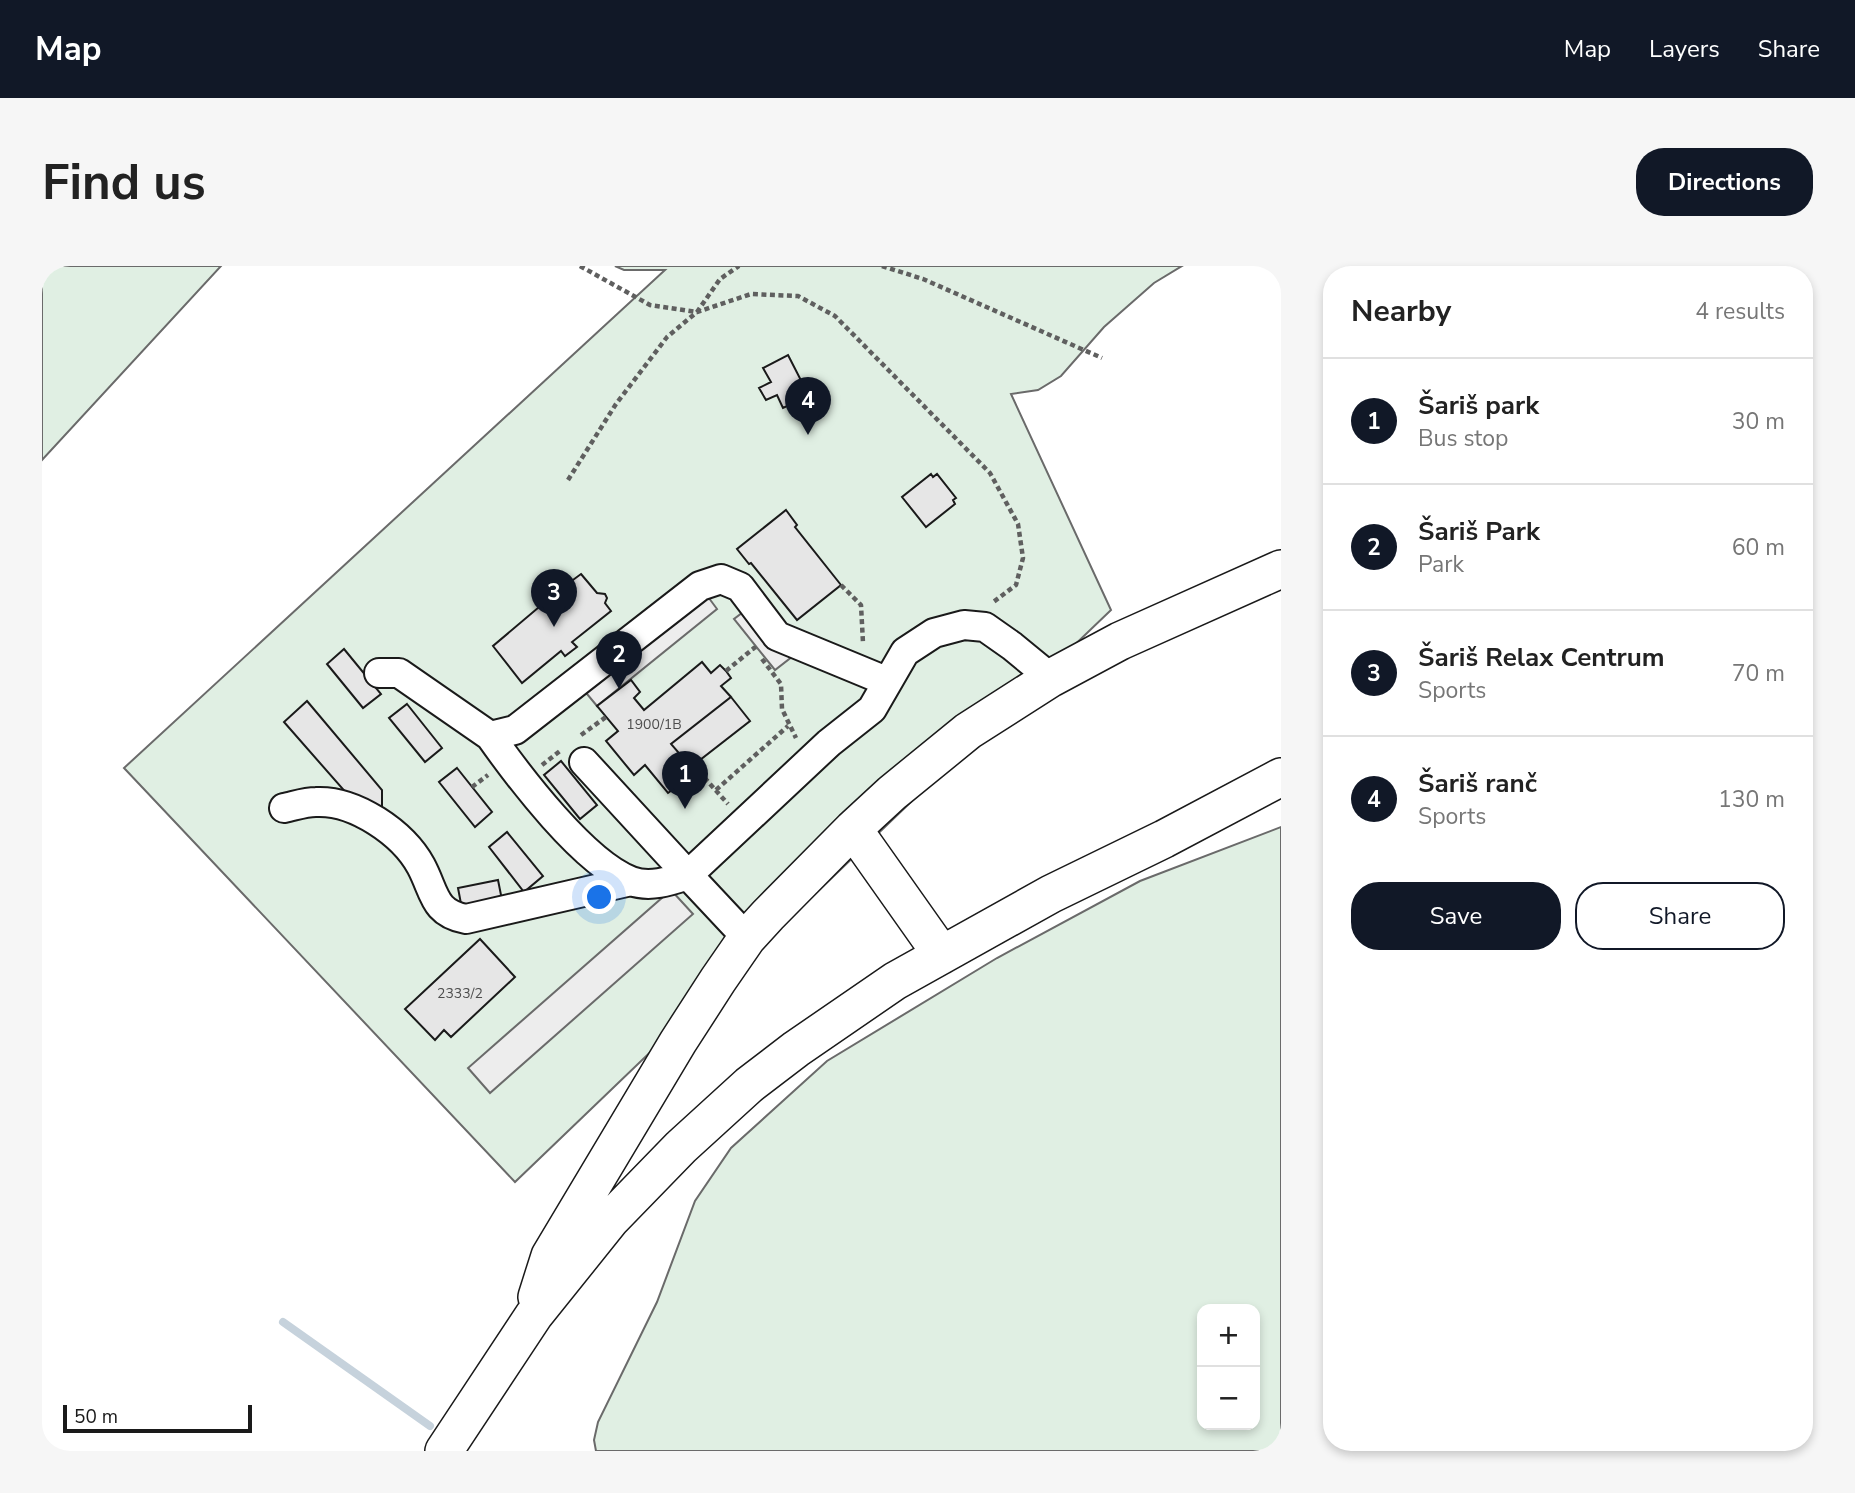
<!DOCTYPE html>
<html lang="en">
<head>
<meta charset="utf-8">
<style>
  body { margin:0; font-family:"Nunito Sans",sans-serif; background:#f6f6f6; color:#222 }
  .controls { position:absolute; right:21px; bottom:21px; display:grid; overflow:hidden; border-radius:14px; box-shadow:0 4px 10px #0003 }
  .controls button { width:63px; height:63px; display:grid; place-items:center; padding:0; border:0; border-bottom:2px solid #e0e0e0; background:#fff; color:#222; font:35px sans-serif }
  .scale { position:absolute; left:21px; bottom:18px; width:189px; box-sizing:border-box; padding-left:7px; border:4px solid #1a1a1a; border-top:0; font-size:19px; line-height:24px; white-space:nowrap; color:#1a1a1a; -webkit-text-stroke:5px #fff; paint-order:stroke }
  .you { position:absolute; left:558px; top:632px; width:24px; height:24px; margin:-18px; border:5px solid #fff; border-radius:50%; background:#1a73e8; box-shadow:0 0 0 10px #1a73e833 }
  .badge { display:grid; place-items:center; width:46px; height:46px; border-radius:50%; background:#111827; color:#fff; font-size:23px; font-weight:700 }
  .pin { position:absolute; translate:-50% -58px; filter:drop-shadow(0 2px 4px #0008) }
  .pin::after { content:''; position:absolute; top:37px; width:24px; height:21px; background:inherit; clip-path:polygon(0 0,100% 0,50% 100%) }
  .list { margin:0; padding:0; list-style:none }
  h2 { display:flex; justify-content:space-between; align-items:center; height:91px; margin:0; padding:0 28px; font-size:30px }
  h2 small { font-size:23px; font-weight:400; color:#767676 }
  .list li { display:grid; grid-template-columns:46px 1fr auto; gap:21px; align-items:center; box-sizing:border-box; height:126px; padding:0 28px; border-top:2px solid #e0e0e0 }
  .list b { display:block; font-size:26px; white-space:nowrap }
  .list p { margin:0; font-size:23px; white-space:nowrap; color:#767676 }
  .list em { font-size:23px; font-style:normal; color:#767676 }
  .actions { display:flex; gap:14px; padding:21px 28px }
  .actions a { flex:1; padding:16px 0; border:2px solid #111827; border-radius:28px; text-align:center; font-size:24px; color:#111827 }
  .actions .main { background:#111827; color:#fff }
  .map { position:relative; flex:none; width:1239px; height:1185px; overflow:hidden; border-radius:28px }
  header { display:flex; align-items:center; gap:42px; box-sizing:border-box; height:98px; padding:0 35px; background:#111827; color:#fff }
  header strong { font-size:33px }
  nav { display:flex; gap:38px; margin-inline-start:auto; font-size:24px }
  .intro { display:flex; align-items:center; justify-content:space-between; box-sizing:border-box; height:168px; padding:0 42px }
  h1 { margin:0; font-size:49px }
  .button { padding:18px 32px; border-radius:28px; background:#111827; color:#fff; font-size:24px; font-weight:700 }
  main { display:flex; gap:42px; padding:0 42px }
  aside { flex:1; background:#fff; border-radius:28px; box-shadow:0 4px 10px #0003 }
  .map>svg:first-child { display:block }
</style>
</head>
<body>
<header>
<strong>Map</strong>
<nav><a>Map</a><a>Layers</a><a>Share</a></nav>
</header>
<div class="intro"><h1>Find us</h1><a class="button">Directions</a></div>
<main>
<div class="map">
<svg width="1239" height="1185" viewBox="0 0 1239 1185">
  <rect width="100%" height="100%" fill="#fff"/>
  <path fill="#e0efe3" stroke="#6a6a6a" stroke-width="2" fill-rule="evenodd" d="M0,0H179L0,194Z
    M573,0H1140L1112,17L1062,61L1019,110L996,124L969,128L1069,344L473,916L82,502L623,4H582Z
    M1239,561V1185H554L552,1174L556,1156L615,1036L653,935L689,882L785,795L955,692L1098,615ZM1160,1043H1213V1159H1160Z"/>
  <path fill="#ededed" stroke="#6a6a6a" stroke-width="2" d="M658,320L675,343L555,440L535,416Z
    M712,338L751,390L733,404L692,353Z
    M629,624L651,648L448,827L426,802Z"/>
  <g fill="none" stroke-linecap="round" stroke-linejoin="round">
    <path stroke="#c6d2dc" stroke-width="8" d="M241,1056L388,1160"/>
  </g>
  <path fill="#e6e6e6" stroke="#1a1a1a" stroke-width="2" d="M746,89L767,130L741,142L735,129L724,134L717,122L729,116L721,102Z
    M889,208L891,211L895,208L914,232L911,234L913,238L884,261L860,231Z
    M744,244L755,259L753,261L799,319L755,354L709,297L707,298L695,283Z
    M539,308L555,327L563,328L565,332L563,337L569,345L530,376L535,381L523,390L519,385L480,417L451,380L516,325Z
    M302,383L339,428L321,442L285,398Z
    M660,396L669,407L678,399L684,405L689,412L679,420L689,431L629,478L649,501L642,506L652,519L639,530L633,522L626,527L603,499L592,509L564,475L576,465L555,440L589,414L598,426L592,432L602,444Z
    M689,431L708,455L649,501L629,478Z
    M265,435L340,524V543L306,529L242,456Z
    M365,438L400,482L383,496L347,452Z
    M519,495L555,539L538,553L502,509Z
    M415,502L450,546L433,561L397,516Z
    M465,566L501,610L482,626L447,581Z
    M456,614L460,634L420,643L416,622Z
    M438,673L473,711L409,771L402,764L393,774L363,743Z"/>
  <g fill="none" stroke-linecap="round" stroke-linejoin="round">
    <defs>
      <path id="minor" d="M337,407H357L448,470L473,464L658,320L679,313L698,321L735,370L844,415
        M448,470C477,511 542,597 589,615C608,622 628,615 646,609L542,496
        M242,542C252,540 263,536 274,536C313,534 361,567 379,600C393,626 391,647 424,653L589,615
        M705,672L646,609L787,477L830,443L863,386L892,367L922,359L943,361L970,380L1009,412"/>
      <path id="major" d="M811,563L900,689
        M495,1031L508,990L636,776L676,714L705,672L726,649L811,563L850,527L926,465L1009,412L1078,375L1239,303
        M402,1185L492,1049L569,953L639,881L707,819L754,783L853,715L1009,628L1122,573L1239,511"/>
    </defs>
    <use href="#minor" stroke="#1a1a1a" stroke-width="32"/>
    <use href="#major" stroke="#1a1a1a" stroke-width="40"/>
    <path stroke="#5f5f5f" stroke-width="4.5" stroke-dasharray="5 3.5" stroke-linecap="butt" d="M538,0L608,39L655,46L678,13L697,0
      M840,0L881,13L1060,92
      M526,214L574,138L625,71L655,46L709,28L756,30L793,50L948,207L976,258L981,292L974,319L950,337
      M799,319L819,339L821,377
      M720,393L739,418L740,443L754,472
      M684,405L712,382L713,384
      M539,469L564,451
      M500,499L518,485
      M651,499L686,538
      M430,521L446,509
      M674,524L746,460"/>
    <use href="#minor" stroke="#fff" stroke-width="28"/>
    <use href="#major" stroke="#fff" stroke-width="37"/>
  </g>
  <g text-anchor="middle" stroke-width="5" stroke-linejoin="round" paint-order="stroke">
    <g font-size="14" fill="#4d4d4d">
      <text x="612" y="463">1900/1B</text>
      <text x="418" y="732">2333/2</text>
    </g>
  </g>
</svg>
<div class="controls">
<button>+</button>
<button>−</button>
</div>
<div class="scale">50 m</div>
<div class="you"></div>
<div class="pin badge" style="left:643px;top:543px">1</div>
<div class="pin badge" style="left:577px;top:423px">2</div>
<div class="pin badge" style="left:512px;top:361px">3</div>
<div class="pin badge" style="left:766px;top:169px">4</div>
</div>
<aside>
<h2>Nearby<small>4 results</small></h2>
<ul class="list">
<li><span class="badge">1</span><div><b>Šariš park</b><p>Bus stop</p></div><em>30 m</em></li>
<li><span class="badge">2</span><div><b>Šariš Park</b><p>Park</p></div><em>60 m</em></li>
<li><span class="badge">3</span><div><b>Šariš Relax Centrum</b><p>Sports</p></div><em>70 m</em></li>
<li><span class="badge">4</span><div><b>Šariš ranč</b><p>Sports</p></div><em>130 m</em></li>
</ul>
<div class="actions"><a class="main">Save</a><a>Share</a></div>
</aside>
</main>
</body>
</html>
